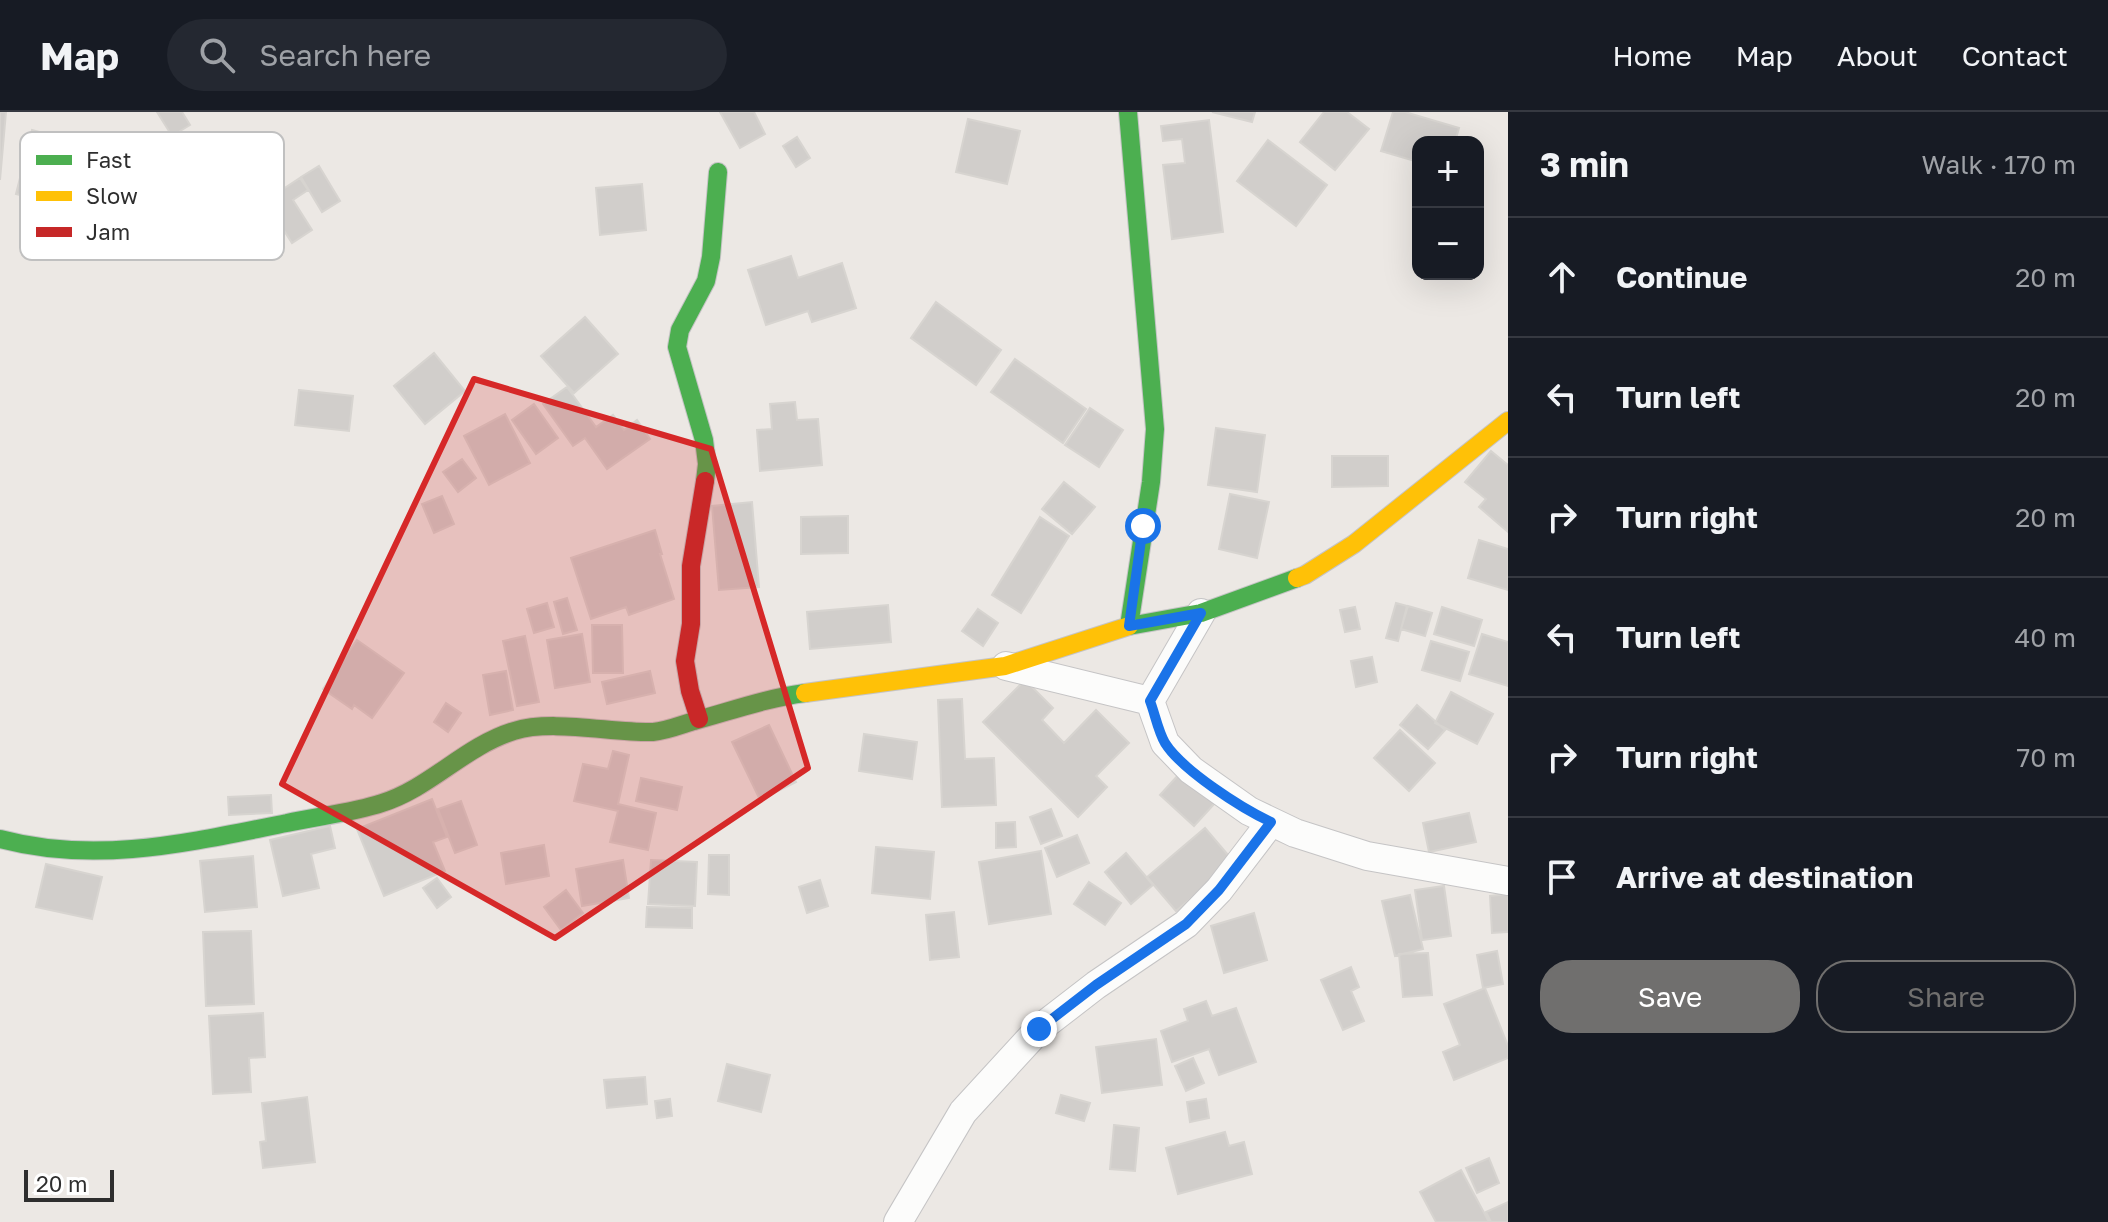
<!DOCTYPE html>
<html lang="en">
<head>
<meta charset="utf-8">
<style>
  body { margin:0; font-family:"Golos Text",sans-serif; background:#242831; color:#f1f3f6 }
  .controls { position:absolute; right:24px; top:24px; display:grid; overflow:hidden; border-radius:16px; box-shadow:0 8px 32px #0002 }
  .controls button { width:72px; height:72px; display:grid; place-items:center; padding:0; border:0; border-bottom:2px solid #363941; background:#171b24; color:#f1f3f6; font:40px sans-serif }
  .scale { position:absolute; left:24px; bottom:20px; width:90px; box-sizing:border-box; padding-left:8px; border:4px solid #2e2e2e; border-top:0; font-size:22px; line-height:28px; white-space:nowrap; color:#2e2e2e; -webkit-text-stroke:6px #fff; paint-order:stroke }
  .stop { position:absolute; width:24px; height:24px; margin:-18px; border:6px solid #1a73e8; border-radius:50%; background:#fff }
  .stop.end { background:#1a73e8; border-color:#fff; box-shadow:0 2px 8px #0008 }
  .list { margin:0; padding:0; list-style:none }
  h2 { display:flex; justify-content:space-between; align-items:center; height:104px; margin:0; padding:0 32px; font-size:34px }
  h2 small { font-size:26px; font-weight:400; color:#9ea1a6 }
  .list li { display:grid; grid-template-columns:52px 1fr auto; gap:24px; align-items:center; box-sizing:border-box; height:120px; padding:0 32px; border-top:2px solid #363941 }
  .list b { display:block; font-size:30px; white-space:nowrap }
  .list em { font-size:26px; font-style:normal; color:#9ea1a6 }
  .actions { display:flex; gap:16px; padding:24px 32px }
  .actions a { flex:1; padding:18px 0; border:2px solid #706f6e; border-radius:32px; text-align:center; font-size:28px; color:#706f6e }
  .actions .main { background:#706f6e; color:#fff }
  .icon { flex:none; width:44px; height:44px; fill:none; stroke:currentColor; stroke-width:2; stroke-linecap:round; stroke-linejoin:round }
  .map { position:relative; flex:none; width:1508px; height:1110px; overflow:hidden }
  header { display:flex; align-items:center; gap:48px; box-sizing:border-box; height:112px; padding:0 40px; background:#171b24; border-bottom:2px solid #363941 }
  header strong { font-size:38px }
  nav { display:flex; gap:44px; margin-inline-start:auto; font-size:28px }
  .search { width:560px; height:72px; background:#242831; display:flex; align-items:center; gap:20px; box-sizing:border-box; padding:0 28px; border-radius:44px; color:#9ea1a6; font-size:30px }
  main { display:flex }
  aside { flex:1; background:#171b24 }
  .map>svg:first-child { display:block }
</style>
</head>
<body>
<header>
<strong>Map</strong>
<div class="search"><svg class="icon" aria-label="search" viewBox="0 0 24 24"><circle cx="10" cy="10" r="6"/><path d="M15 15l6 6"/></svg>Search here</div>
<nav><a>Home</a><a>Map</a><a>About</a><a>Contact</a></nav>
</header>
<main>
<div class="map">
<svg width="1508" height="1110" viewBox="0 0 1508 1110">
  <rect width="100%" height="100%" fill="#ece8e4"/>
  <path fill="#d1cecb" stroke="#d7d4d0" stroke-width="2" d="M0,0H6L0,68Z
    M157,0H182L190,13L172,24Z
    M720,0H754L765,22L740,36Z
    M1212,0H1255L1252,10Z
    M1324,0H1347L1369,17L1335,58L1300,30Z
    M1393,0H1405L1459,16L1455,30H1418V50L1381,39Z
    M968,7L1020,19L1007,72L956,60Z
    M1209,8L1223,120L1172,127L1163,53L1185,51L1182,27L1163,29L1161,14Z
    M32,18L54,24L49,42L79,50L68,95L16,82Z
    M797,25L810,46L796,55L783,34Z
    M1268,28L1327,73L1296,114L1237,69Z
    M319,54L340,89L322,100L301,65Z
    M300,66L308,78L293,88L312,118L292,131L265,89Z
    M642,72L646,118L600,123L596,76Z
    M791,144L798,166L842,151L856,196L812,210L808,199L766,213L748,158Z
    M936,190L1001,238L976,273L911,226Z
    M585,205L618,242L574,281L541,244Z
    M434,241L465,279L425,312L394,274Z
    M1015,247L1086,297L1063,331L991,280Z
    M567,275L596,315L613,303L624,318L637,308L650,327L607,357L585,326L573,334L543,292Z
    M299,278L353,284L349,319L295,313Z
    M795,290L797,308L818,307L822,353L760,359L757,318L772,317L770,292Z
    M534,292L558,326L536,342L512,308Z
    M1090,296L1123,318L1099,355L1065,333Z
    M505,302L530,351L489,373L464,324Z
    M1216,316L1265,323L1257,380L1208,373Z
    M1491,339L1508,353V420L1479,395L1486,387L1465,370Z
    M1332,344H1388V374L1332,375Z
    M462,347L476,366L458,380L443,360Z
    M1064,370L1095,395L1072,422L1042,397Z
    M1230,382L1269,390L1257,446L1219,437Z
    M442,384L454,412L434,421L422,392Z
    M752,390L759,475L719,478L712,394Z
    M848,404V441L801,442V405Z
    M1040,405L1069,424L1021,501L992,483Z
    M655,418L662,442H660L674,487L629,503L626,495L591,507L571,446Z
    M1479,428L1508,437V478L1468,466Z
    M567,486L577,518L563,522L554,490Z
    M547,491L554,515L534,521L527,497Z
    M1396,491L1407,494L1398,529L1386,526Z
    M888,493L891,530L810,537L807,500Z
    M1408,494L1432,501L1425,524L1401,517Z
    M1355,495L1360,517L1345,520L1340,498Z
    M1442,495L1482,508L1474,534L1434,522Z
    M978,497L998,511L983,534L962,519Z
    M592,513H622L623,561H593Z
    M582,522L590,570L555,576L547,528Z
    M1482,522L1508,530V574L1469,562Z
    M525,524L539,590L517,594L503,529Z
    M357,528L404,561L372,606L354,593L352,597L323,577Z
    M1431,529L1469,540L1460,569L1422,558Z
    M1372,545L1377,570L1356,575L1351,549Z
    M506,559L513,598L490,603L483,563Z
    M650,559L655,581L607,592L602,570Z
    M1025,568L1053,596L1042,608L1064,631L1096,598L1129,631L1096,664L1107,675L1078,705L983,610Z
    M1451,580L1493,602L1477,632L1435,611Z
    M962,587L965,647L994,646L996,693L942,695L938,588Z
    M446,591L461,601L448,620L434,610Z
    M1417,593L1445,618L1428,637L1400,613Z
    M769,613L796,670L760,688L732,630Z
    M1400,618L1435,651L1409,679L1374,646Z
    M864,622L917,630L912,667L859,659Z
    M613,639L629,643L618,692L656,701L648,738L610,730L618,699L574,689L583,652L608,657Z
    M1181,660L1215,691L1194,714L1160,683Z
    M641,666L682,675L677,698L636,689Z
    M271,683L272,701L229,703L228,685Z
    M432,687L447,725L433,730L445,759L384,784L357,717Z
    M461,689L477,733L455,741L438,697Z
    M1051,697L1062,724L1041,732L1030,705Z
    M1469,701L1476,730L1429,740L1423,711Z
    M1015,710L1016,735L996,736V711Z
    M330,714L335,736L311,742L319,776L283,784L270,728Z
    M1205,716L1234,750L1176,799L1147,765Z
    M1077,723L1089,751L1057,765L1045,736Z
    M544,733L549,764L506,772L501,741Z
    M876,735L934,740L930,787L872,781Z
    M1041,739L1051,802L989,812L979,750Z
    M1126,741L1153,773L1131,792L1105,760Z
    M709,743H729V783L708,782Z
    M253,744L257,795L205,800L200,749Z
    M623,748L629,786L582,794L576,757Z
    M651,748L697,750L695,794L648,792Z
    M46,752L102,765L92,807L36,795Z
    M437,766L451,785L437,796L423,776Z
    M820,768L828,794L807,801L799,775Z
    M1089,770L1121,791L1105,813L1074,792Z
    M1444,774L1451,824L1422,828L1415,778Z
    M566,778L583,801L561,818L544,795Z
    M1508,782V820L1492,821L1490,784Z
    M1410,783L1423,837L1395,844L1382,789Z
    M647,795L692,796V816L646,815Z
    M954,800L959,845L930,848L926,803Z
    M1254,801L1267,848L1224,861L1211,814Z
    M251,819L254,892L206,894L203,820Z
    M1497,839L1503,872L1483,876L1477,843Z
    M1428,841L1432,883L1403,885L1399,842Z
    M1351,855L1359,875L1351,879L1364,909L1343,918L1321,868Z
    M1485,876L1508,934V946L1454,968L1443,940L1460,933L1444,892Z
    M1206,889L1212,904L1236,896L1256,950L1219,963L1209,937L1172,950L1161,919L1188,909L1184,897Z
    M263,901L265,945L249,946L251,980L213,982L209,904Z
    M1156,927L1162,973L1102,981L1096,935Z
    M1193,946L1204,971L1186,979L1175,954Z
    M727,952L770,963L761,1000L718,989Z
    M645,965L647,992L607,996L604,968Z
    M1061,983L1090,991L1084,1009L1056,1001Z
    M307,985L315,1050L263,1056L260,1030L266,1029L262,991Z
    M670,987L672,1004L657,1006L655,989Z
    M1206,987L1209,1006L1190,1010L1187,990Z
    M1114,1013L1139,1016L1135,1059L1110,1057Z
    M1225,1020L1229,1034L1244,1030L1252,1062L1178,1082L1166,1036Z
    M1489,1046L1499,1071L1477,1081L1466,1056Z
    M1461,1058L1489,1110H1436L1420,1080Z
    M1508,1090V1110H1491L1486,1100Z"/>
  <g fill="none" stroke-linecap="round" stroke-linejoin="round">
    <defs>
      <path id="street" d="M1006,554L1150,589
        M1150,589L1165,631L1191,658L1249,699L1295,721L1367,744L1508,769
        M1150,589L1201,501
        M898,1110L963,1000L1039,917L1096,873L1186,812L1219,778L1271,710"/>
      <path id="fast" d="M1128,0L1155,317L1151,370L1129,514L1201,501L1297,466
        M705,369L707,352L704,328L677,235L680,218L706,169L711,145L718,60
        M0,727C97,753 191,730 287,711C318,704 352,701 382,691C430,676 465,634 514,619C552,607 612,621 653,620C666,619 681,613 694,609C731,599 767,586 805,581"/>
      <path id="slow" d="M1297,466L1305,463L1354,432L1508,309
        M805,581L1005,554L1129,514"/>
      <path id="jam" d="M699,607L690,579L685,549L691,512V454L705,369"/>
    </defs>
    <use href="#street" stroke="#c5c4c5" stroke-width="30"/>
    <use href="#fast" stroke="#c5c4c5" stroke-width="20"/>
    <use href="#slow" stroke="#c5c4c5" stroke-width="20"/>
    <use href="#jam" stroke="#c5c4c5" stroke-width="20"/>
    <use href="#street" stroke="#fcfcfb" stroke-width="28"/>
    <use href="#fast" stroke="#4caf50" stroke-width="18"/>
    <use href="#slow" stroke="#ffc107" stroke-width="18"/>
    <use href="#jam" stroke="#c62828" stroke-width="18"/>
  </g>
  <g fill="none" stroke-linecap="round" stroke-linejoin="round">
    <path stroke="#1a73e8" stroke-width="10" d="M1039,917L1096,873L1186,812L1219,778L1271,710C1241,696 1182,658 1165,631C1158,619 1155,602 1150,589L1201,501L1129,514L1143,414"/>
  </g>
  <path fill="#d62828" fill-opacity="0.2" stroke="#d62828" stroke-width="6" stroke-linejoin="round" d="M474,267L711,337L808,656L555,826L282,672Z"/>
  <rect x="20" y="20" width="264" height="128" rx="12" fill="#fff" stroke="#c0c0c0" stroke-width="2"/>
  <rect x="36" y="43" width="36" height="10" fill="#4caf50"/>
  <rect x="36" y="79" width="36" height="10" fill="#ffc107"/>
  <rect x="36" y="115" width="36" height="10" fill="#c62828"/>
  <g font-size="22" fill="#2e2e2e">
    <text x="86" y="56">Fast</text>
    <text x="86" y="92">Slow</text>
    <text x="86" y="128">Jam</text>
  </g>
</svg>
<div class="controls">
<button>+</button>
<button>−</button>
</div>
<div class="scale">20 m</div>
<div class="stop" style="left:1143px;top:414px"></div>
<div class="stop end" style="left:1039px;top:917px"></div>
</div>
<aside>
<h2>3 min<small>Walk · 170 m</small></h2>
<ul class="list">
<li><svg class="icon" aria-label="ahead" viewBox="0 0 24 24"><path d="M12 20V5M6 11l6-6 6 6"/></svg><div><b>Continue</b></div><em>20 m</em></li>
<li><svg class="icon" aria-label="left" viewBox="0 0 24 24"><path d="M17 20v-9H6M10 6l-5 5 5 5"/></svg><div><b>Turn left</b></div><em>20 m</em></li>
<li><svg class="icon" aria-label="right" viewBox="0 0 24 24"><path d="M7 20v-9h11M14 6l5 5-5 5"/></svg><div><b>Turn right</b></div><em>20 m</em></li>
<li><svg class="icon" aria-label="left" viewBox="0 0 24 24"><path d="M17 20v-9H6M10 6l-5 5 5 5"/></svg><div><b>Turn left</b></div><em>40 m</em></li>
<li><svg class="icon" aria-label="right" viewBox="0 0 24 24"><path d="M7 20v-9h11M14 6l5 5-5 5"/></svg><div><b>Turn right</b></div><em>70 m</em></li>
<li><svg class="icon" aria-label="arrive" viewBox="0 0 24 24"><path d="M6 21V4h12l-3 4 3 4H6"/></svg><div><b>Arrive at destination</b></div></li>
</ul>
<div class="actions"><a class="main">Save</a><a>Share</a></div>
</aside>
</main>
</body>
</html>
